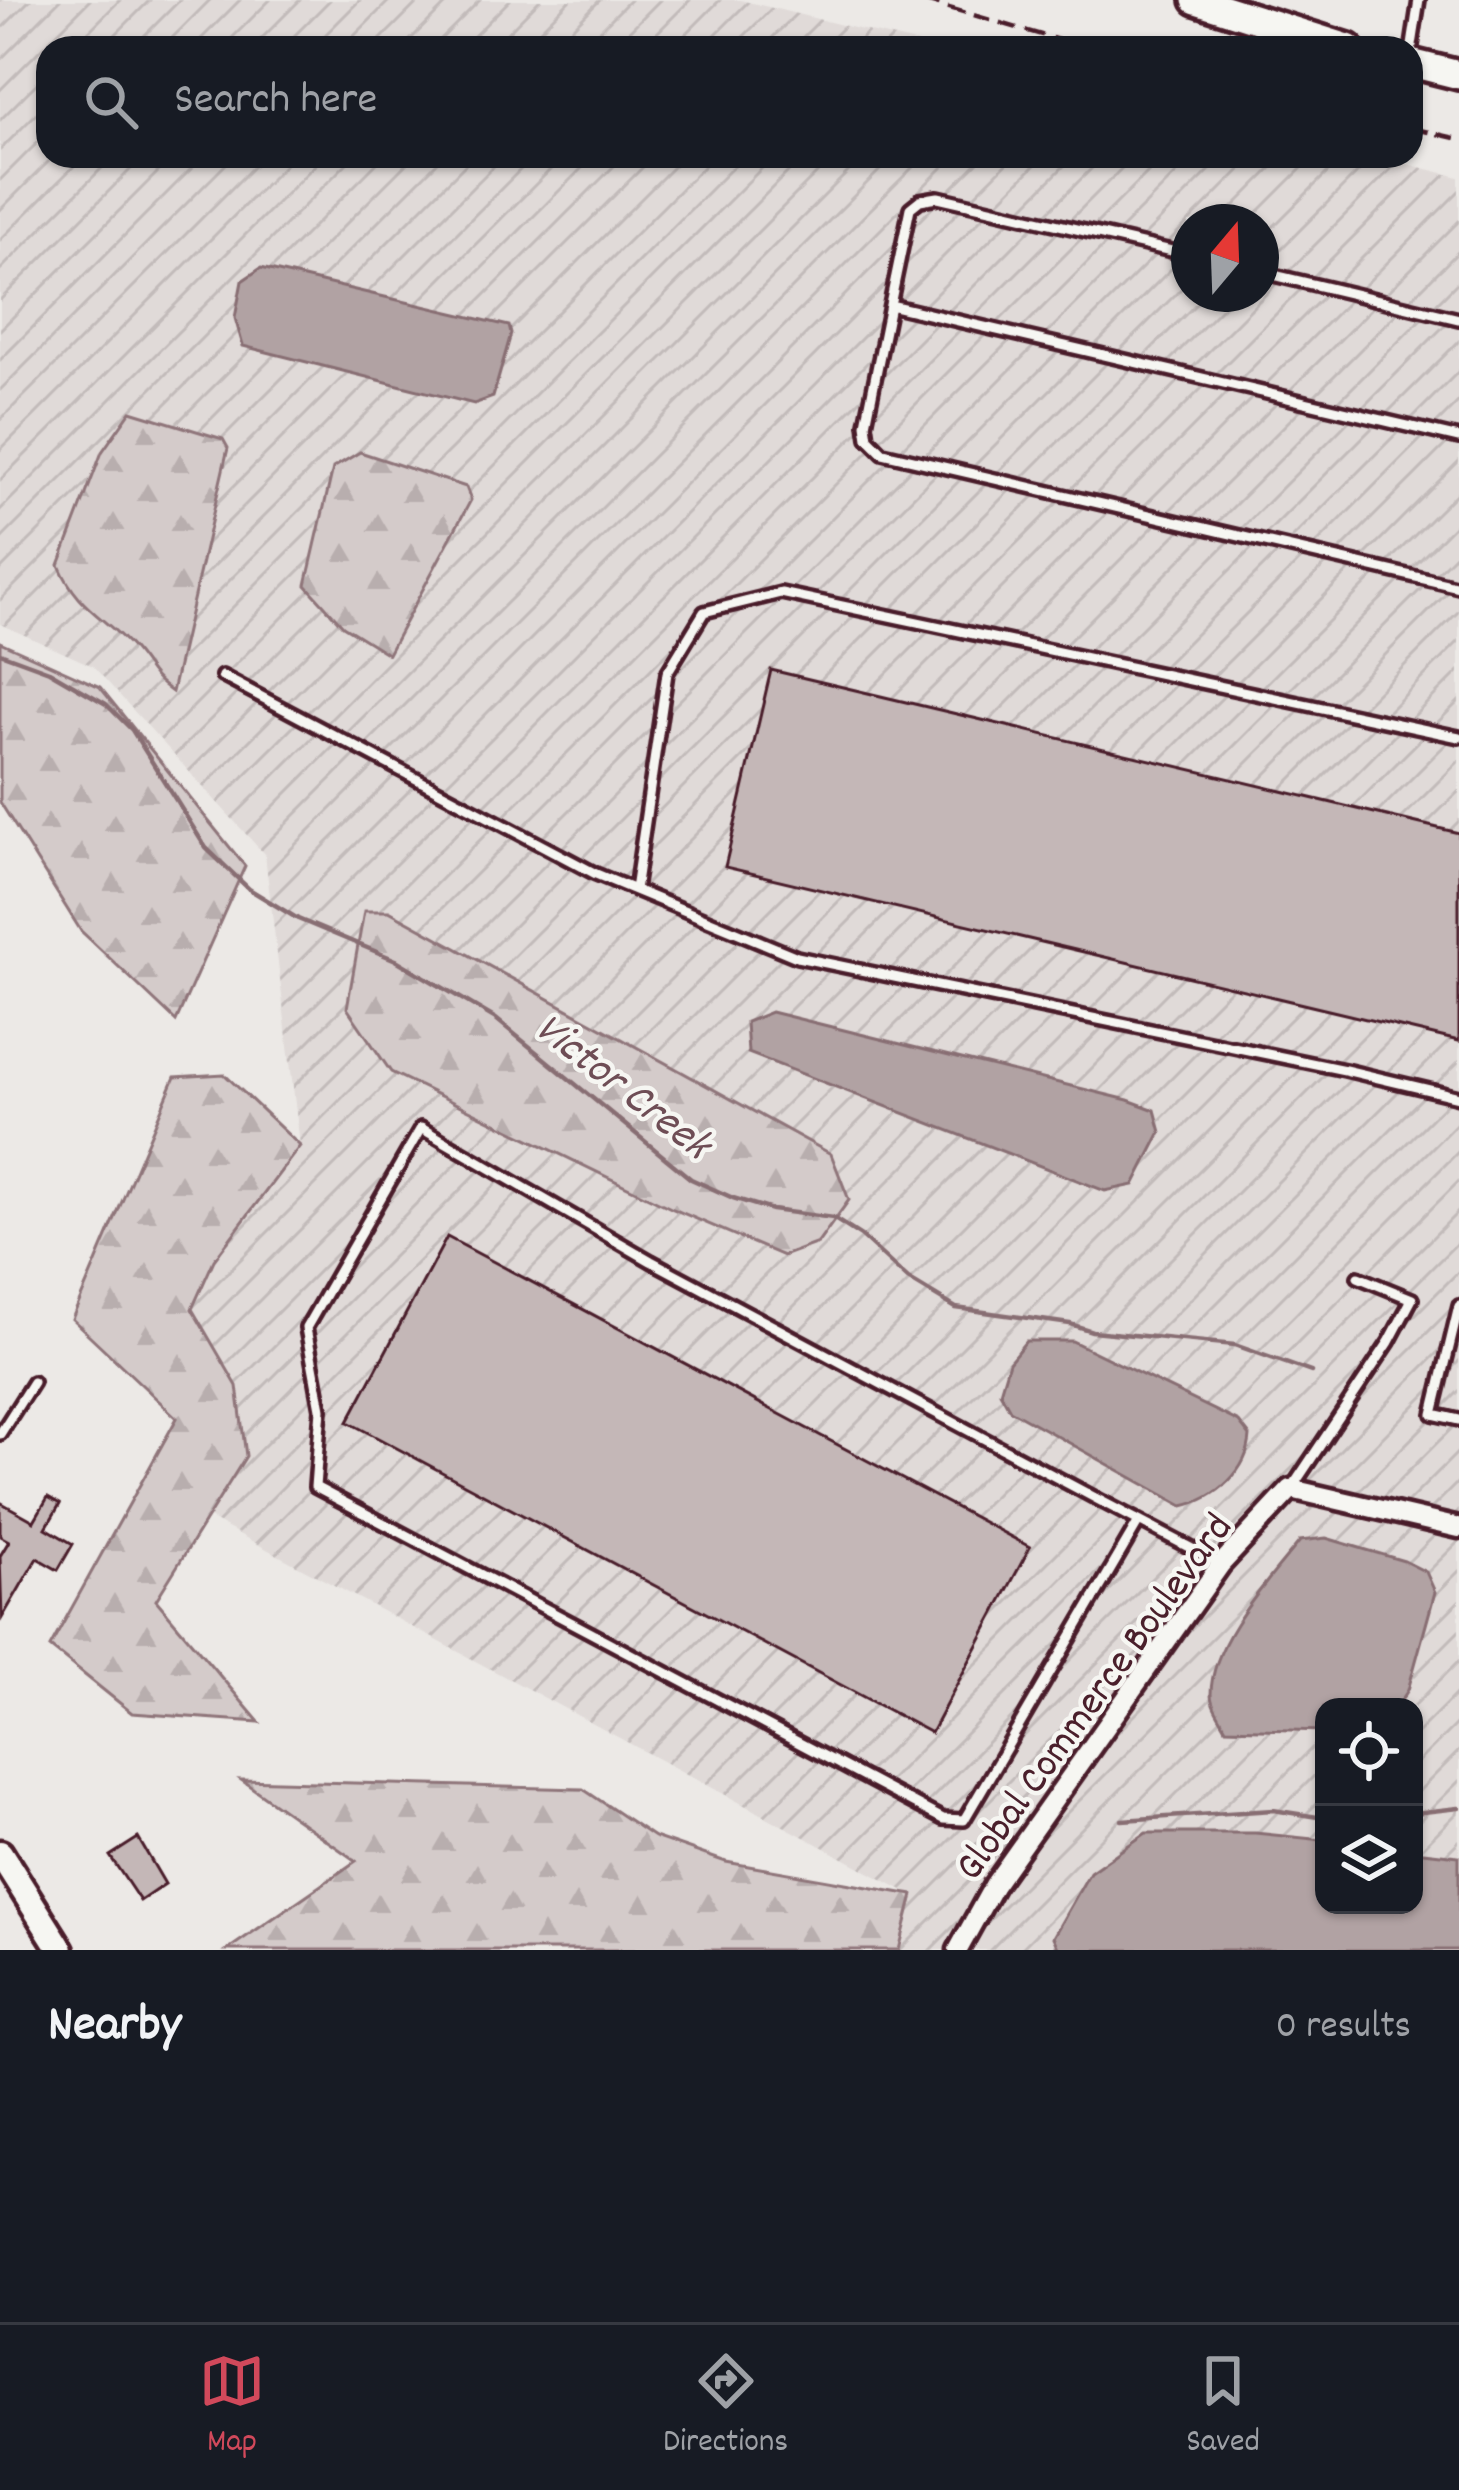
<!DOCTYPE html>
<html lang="en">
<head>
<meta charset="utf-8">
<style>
  body { margin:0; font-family:Dekko,sans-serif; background:#242831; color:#f1f3f6 }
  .controls { position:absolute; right:36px; bottom:36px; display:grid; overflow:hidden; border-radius:24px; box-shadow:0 3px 9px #0004 }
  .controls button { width:108px; height:108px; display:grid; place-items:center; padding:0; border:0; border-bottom:3px solid #363941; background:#171b24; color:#f1f3f6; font:60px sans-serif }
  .compass { position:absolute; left:1171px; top:204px; width:108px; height:108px; border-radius:50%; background:#171b24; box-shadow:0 3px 9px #0004; rotate:19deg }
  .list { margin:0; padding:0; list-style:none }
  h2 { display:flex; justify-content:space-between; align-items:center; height:156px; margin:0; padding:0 48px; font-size:51px }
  h2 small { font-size:39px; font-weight:400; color:#9ea1a6 }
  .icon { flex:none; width:66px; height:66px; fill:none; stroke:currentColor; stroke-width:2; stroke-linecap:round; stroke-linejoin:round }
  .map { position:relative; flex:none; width:1459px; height:1950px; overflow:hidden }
  .search { position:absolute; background:#171b24; box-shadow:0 3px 9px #0004; left:36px; right:36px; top:36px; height:132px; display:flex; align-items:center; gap:30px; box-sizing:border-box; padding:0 42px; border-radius:36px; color:#9ea1a6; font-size:45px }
  .sheet { height:372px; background:#171b24 }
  nav { display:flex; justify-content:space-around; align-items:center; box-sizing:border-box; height:168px; border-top:3px solid #363941; background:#171b24; font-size:33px; color:#9ea1a6 }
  nav a { display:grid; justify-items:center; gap:6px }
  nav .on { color:#d1495b }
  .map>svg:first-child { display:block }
</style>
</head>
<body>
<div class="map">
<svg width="1459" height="1950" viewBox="0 0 1459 1950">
  <defs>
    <pattern id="industrial-furrows" width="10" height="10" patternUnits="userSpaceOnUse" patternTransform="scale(3)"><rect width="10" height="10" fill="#e0dad8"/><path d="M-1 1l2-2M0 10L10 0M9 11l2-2" fill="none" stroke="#c2bbba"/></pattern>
    <pattern id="forest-firs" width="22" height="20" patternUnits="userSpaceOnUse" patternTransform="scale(3)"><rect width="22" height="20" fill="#d4cbca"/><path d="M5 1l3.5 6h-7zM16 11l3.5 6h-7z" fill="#b8aeae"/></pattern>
  </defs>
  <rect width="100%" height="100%" fill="#ece9e6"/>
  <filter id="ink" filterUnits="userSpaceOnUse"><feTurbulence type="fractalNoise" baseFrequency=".00833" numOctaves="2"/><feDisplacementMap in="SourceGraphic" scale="24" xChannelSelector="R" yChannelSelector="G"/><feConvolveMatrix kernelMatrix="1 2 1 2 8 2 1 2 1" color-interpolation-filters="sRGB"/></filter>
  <g filter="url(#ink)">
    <path fill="url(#industrial-furrows)" fill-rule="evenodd" d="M0,0H740L936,48H48V156H1375L1459,177V1950H899L912,1895L209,1518L246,1456L237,1386L192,1309L214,1260L300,1145L265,855L93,666L0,624ZM1189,222H1261V294H1189ZM1324,1707H1414V1905H1324Z"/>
    <path fill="url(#forest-firs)" stroke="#8f757a" stroke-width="3" d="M131,411L223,439L228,448L172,692C150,676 150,669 134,650C105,616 78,610 59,565L102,452Z
      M360,452L466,487L471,500L388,654L343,626L306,585L333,468Z
      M0,642L100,687L245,866L176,1021L81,931L0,802Z
      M364,911H389L831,1154L849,1200L818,1243L783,1256L673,1209L391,1072L347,1008Z
      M224,1074L300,1146L214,1260L192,1309L237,1386L246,1456L156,1600L259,1722L132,1713L50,1647L177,1418L72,1319L175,1077Z
      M241,1780L583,1789L654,1837L726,1862L913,1895L899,1950H227L356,1861Z"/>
    <path fill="#b1a2a3" stroke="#886e73" stroke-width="3" d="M261,268L509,326L511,334L493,397L474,404L243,346L235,318L242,281Z
      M771,1012L1128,1100L1155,1110L1161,1132L1134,1185L1105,1191L748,1053L746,1022Z
      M1026,1341H1072L1239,1422L1250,1436C1248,1471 1216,1499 1183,1506L1010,1410L1000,1392L1009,1362Z
      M1326,1538L1404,1561L1426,1572L1435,1592L1408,1690L1397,1707H1324V1731L1226,1728C1220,1717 1211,1705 1211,1694C1211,1641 1268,1581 1300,1541Z
      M1146,1833H1255L1324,1840V1905H1414V1851L1459,1856V1950H1059L1053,1937L1090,1872Z"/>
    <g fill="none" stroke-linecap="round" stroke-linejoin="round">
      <path stroke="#886e73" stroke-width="4.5" d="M0,653L49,671L106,704L132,730L206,848L249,889L298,919L396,960L496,1019L691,1179L733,1198L772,1210L833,1218L861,1236L908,1279L956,1308L1070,1324L1092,1331L1235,1345L1311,1372
        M1414,1813L1459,1808
        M1122,1820L1273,1810L1324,1818"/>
    </g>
    <path fill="#c4b7b7" stroke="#4a1f2b" stroke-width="3" d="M771,670L1459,833V1041L725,867Z
      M447,1237L1030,1547L931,1733L348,1422Z
      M48,1497L60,1504L46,1528L73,1544L58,1570L37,1558L2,1618L0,1556L9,1541L0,1536V1502L34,1521Z
      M138,1838L165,1884L140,1901L110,1856Z"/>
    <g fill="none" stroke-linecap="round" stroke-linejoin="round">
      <defs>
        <path id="service" d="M1411,52L1419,0
          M1261,272L1459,319
          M890,305L910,208L920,200L938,197L1189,255
          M1459,438L890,305L866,424L868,438L883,453L1459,587
          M222,676L596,874L797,957L1345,1070L1459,1097
          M635,890L667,673L704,612L781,593L1459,737
          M1459,1306L1433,1414L1459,1420
          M0,1434L33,1382
          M1291,1489L1389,1342L1412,1299L1358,1277
          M1139,1521L964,1820L943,1819L315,1487L321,1409L306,1328L421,1128L651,1261L1099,1500L1221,1564"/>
        <path id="minor" d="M958,1950L994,1885L1221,1564L1291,1489L1459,1528"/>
        <path id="tertiary" d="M0,1853L61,1950"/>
        <path id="secondary" d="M1196,0L1348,48
          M1411,63L1459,75"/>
      </defs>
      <use href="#service" stroke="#4a1f2b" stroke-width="18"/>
      <use href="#minor" stroke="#4a1f2b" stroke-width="27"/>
      <use href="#tertiary" stroke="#4a1f2b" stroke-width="33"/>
      <use href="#secondary" stroke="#4a1f2b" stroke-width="36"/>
      <use href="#service" stroke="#f6f6f2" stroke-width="9"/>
      <use href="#minor" stroke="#f6f6f2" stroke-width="18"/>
      <use href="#tertiary" stroke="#f6f6f2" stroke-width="24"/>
      <use href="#secondary" stroke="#f6f6f2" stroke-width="27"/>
      <path stroke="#4a1f2b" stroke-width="4.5" stroke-dasharray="18 9" stroke-linecap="butt" d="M922,0L1086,48
        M1411,128L1459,139"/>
    </g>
  </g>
  <g text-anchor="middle" stroke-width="9" stroke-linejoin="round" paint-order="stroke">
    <g font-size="42" fill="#4a1f2b" stroke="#f6f6f2">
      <text transform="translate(1091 1695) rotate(-54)" y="15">Global Commerce Boulevard</text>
    </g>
    <g font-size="45" font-style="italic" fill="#6e4d55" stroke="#f6f6f2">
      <text transform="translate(625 1083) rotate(38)" y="16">Victor Creek</text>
    </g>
  </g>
</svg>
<div class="controls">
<button><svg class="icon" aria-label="locate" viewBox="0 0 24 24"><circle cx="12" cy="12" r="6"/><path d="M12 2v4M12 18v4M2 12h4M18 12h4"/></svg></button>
<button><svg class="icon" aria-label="layers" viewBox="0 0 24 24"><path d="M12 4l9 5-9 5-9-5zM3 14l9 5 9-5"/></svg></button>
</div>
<svg class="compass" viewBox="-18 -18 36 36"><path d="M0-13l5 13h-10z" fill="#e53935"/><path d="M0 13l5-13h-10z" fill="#9ea1a6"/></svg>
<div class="search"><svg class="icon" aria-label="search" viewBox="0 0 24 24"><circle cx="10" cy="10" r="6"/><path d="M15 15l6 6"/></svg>Search here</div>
</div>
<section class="sheet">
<h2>Nearby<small>0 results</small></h2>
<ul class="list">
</ul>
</section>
<nav>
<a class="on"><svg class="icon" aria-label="map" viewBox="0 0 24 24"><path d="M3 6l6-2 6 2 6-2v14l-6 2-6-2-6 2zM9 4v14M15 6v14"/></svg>Map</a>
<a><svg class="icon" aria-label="directions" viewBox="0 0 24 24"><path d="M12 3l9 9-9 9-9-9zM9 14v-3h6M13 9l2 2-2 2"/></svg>Directions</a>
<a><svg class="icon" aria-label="saved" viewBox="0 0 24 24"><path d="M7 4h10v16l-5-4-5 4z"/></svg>Saved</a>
</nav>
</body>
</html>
